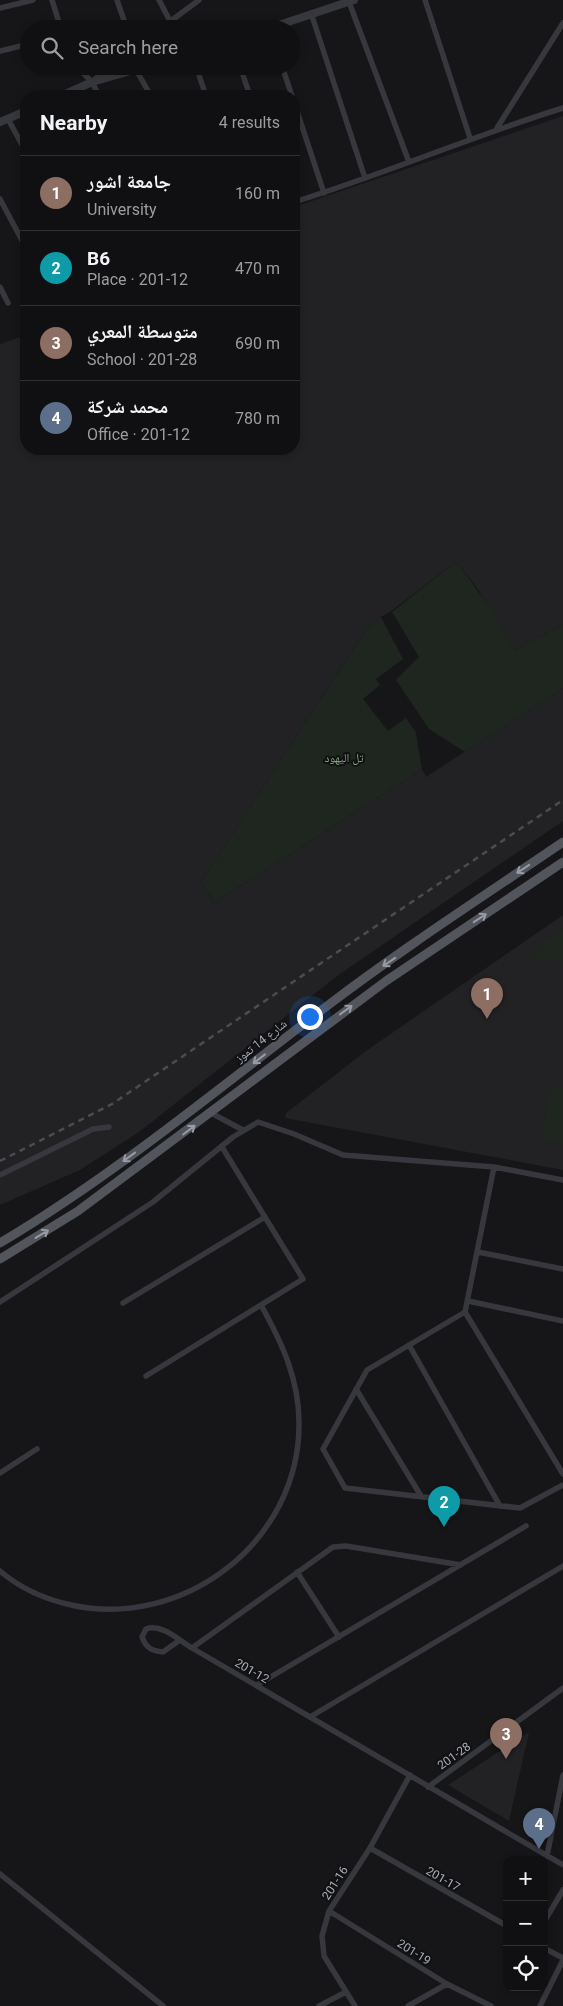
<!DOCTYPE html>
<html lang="en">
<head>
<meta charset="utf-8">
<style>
  body { margin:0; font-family:Roboto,"Noto Naskh Arabic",sans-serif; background:#19191b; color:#f1f3f6 }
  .controls { position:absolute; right:15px; bottom:15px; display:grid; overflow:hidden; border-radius:10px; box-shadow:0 2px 8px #0003 }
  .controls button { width:45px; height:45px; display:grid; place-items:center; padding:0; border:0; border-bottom:1px solid #303032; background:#101012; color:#f1f3f6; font:25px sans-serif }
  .you { position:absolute; left:309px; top:1016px; width:18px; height:18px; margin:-12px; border:4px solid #fff; border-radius:50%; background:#1a73e8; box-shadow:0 0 0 8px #1a73e833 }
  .badge { display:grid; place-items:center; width:32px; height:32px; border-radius:50%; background:#f2b134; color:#fff; font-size:16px; font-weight:700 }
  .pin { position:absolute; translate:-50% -41px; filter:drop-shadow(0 1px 2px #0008) }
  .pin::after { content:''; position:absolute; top:26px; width:18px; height:15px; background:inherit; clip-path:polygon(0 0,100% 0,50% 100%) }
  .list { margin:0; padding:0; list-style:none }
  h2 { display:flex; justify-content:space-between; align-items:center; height:65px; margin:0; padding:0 20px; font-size:21px }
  h2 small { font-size:16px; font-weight:400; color:#9c9d9f }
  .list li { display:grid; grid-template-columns:32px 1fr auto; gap:15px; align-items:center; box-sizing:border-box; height:75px; padding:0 20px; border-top:1px solid #303032 }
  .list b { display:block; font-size:19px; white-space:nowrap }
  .list p { margin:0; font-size:16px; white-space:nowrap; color:#9c9d9f }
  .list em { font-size:16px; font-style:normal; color:#9c9d9f }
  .icon { flex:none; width:28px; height:28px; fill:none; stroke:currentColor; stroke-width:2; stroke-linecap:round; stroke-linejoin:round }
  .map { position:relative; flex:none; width:563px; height:2006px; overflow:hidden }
  .search { position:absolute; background:#101012; box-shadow:0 2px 8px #0003; left:20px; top:20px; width:280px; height:55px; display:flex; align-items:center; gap:12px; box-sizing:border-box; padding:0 18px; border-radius:28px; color:#9c9d9f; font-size:19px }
  .panel { position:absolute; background:#101012; box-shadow:0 2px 8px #0003; left:20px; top:90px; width:280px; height:365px; border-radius:20px }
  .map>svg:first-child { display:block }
</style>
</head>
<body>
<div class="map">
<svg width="563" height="2006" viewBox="0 0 563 2006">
  <rect width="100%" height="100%" fill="#161618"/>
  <path fill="#222225" d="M563,116V625L515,650L477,588L459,565L453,564L394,609L381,617L366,630L201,882L215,902L422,769L426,777L563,688V821L337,976L139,1132L80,1170L0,1205V344L26,335V449H294V207Z
    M563,915V1170L285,1118L286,1113L366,1051Z
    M529,1732L509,1821L448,1785Z"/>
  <path fill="#1e261f" d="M453,564L459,565L493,612L515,650L563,625V688L465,752L429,729L396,680L419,657L392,612Z
    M381,617L403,659L376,679L380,685L363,699L388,731L406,718L416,733L422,769L215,902L201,882L366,630Z
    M563,929V962L524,958V956Z
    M551,1085L563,1088V1144L541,1140Z"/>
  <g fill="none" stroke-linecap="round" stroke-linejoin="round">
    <path stroke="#37383d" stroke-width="5.5" d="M52,0L61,29
      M117,0L127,29
      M159,0L170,21
      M425,0L470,138
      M349,2L409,162
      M0,8L33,0
      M311,13L365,178
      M160,29L199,0
      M0,51L29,44
      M76,66L92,82L99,96
      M196,66L206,96
      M240,66L250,96
      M282,66L292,96
      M135,68L151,96
      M95,79L112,66
      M294,102L324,193
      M8,119L26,152
      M497,128L563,23
      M0,199L26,248
      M294,202C385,174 472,136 563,108
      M0,287L8,303
      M211,1113L243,1130
      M494,1167L465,1312L563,1474
      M0,1175L93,1129L109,1127
      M478,1252L563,1269
      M468,1301L563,1321
      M0,1302L153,1202L233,1137L258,1122L294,1134L343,1155L494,1167L563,1180
      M123,1303L265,1217
      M465,1312L367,1370L323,1449L345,1488L520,1508L563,1485
      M409,1345L500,1506
      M146,1376L303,1279L222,1147
      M356,1389L421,1496
      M0,1473L37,1449
      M461,1565L346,1546L333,1547L192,1648L563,1865
      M0,1571C21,1589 44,1599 71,1605C184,1630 300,1541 299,1423C299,1379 282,1343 261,1305
      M297,1572L339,1637
      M180,1640L163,1652C152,1651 146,1648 142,1637L146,1629C161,1623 179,1640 192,1648
      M257,1685L526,1526
      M310,1717L563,1566
      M428,1787L563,1688
      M370,1848L507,1926
      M547,1856L563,1775
      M0,1874L163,2006
      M329,1911L447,1984L491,2006
      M544,1922L563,1890
      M544,1948L563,1958
      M319,2006L346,1992
      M355,2006L324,1956L322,1936L329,1911L370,1848L410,1775
      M408,2006L447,1984
      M540,2006L563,1960"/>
    <path stroke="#37383d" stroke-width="8" d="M267,29L354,0
      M61,96L92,82L148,66
      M0,122L26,111"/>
    <path stroke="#53555c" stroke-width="9" d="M0,1243C116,1174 220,1087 327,1006C403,948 484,896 563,842
      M0,1259L78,1211L386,981L563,862"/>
    <path stroke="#4a4c52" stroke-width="2.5" stroke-dasharray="6 5" stroke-linecap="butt" d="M0,1161L112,1104L563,800"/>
  </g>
  <defs><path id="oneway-shaft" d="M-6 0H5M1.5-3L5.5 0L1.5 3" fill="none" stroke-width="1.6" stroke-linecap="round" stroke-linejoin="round" transform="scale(1.25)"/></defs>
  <g stroke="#979ba6">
    <use href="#oneway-shaft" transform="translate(523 869) rotate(146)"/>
    <use href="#oneway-shaft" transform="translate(480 918) rotate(-33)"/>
    <use href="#oneway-shaft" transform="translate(389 962) rotate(146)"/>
    <use href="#oneway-shaft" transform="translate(346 1010) rotate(-36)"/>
    <use href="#oneway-shaft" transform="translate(259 1059) rotate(142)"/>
    <use href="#oneway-shaft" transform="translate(189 1130) rotate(-37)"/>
    <use href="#oneway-shaft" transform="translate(129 1157) rotate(144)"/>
    <use href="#oneway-shaft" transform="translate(42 1234) rotate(-31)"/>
  </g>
  <g text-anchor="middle" stroke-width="4" stroke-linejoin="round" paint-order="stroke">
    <g font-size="12" fill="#7fa381" stroke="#111113">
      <text x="344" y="762">تل اليهود</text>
    </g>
    <g font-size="12" fill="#a8adb8" stroke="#111113">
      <text transform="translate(261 1041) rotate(-38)" y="4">شارع 14 تموز</text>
      <text transform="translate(252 1671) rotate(30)" y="4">201-12</text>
      <text transform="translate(454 1756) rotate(-36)" y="4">201-28</text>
      <text transform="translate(443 1879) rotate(30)" y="4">201-17</text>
      <text transform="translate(335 1883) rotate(-57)" y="4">201-16</text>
      <text transform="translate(414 1952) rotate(32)" y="4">201-19</text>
    </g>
  </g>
</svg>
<div class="controls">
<button>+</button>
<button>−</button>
<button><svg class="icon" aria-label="locate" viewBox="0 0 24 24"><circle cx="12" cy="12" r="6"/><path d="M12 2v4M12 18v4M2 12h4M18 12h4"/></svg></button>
</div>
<div class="you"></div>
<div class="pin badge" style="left:487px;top:1019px;background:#8d6e63">1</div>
<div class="pin badge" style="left:444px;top:1527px;background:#0f9aa8">2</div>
<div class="pin badge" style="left:506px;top:1759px;background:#8d6e63">3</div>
<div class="pin badge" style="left:539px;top:1849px;background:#5c6f8a">4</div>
<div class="search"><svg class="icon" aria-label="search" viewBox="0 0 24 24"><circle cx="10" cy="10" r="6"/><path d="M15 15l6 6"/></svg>Search here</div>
<section class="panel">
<h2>Nearby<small>4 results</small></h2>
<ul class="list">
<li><span class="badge" style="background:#8d6e63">1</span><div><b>جامعة اشور</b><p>University</p></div><em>160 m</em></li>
<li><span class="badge" style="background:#0f9aa8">2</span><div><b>B6</b><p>Place · 201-12</p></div><em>470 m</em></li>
<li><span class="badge" style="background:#8d6e63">3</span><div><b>متوسطة المعري</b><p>School · 201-28</p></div><em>690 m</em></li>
<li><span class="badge" style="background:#5c6f8a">4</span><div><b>محمد شركة</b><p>Office · 201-12</p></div><em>780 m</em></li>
</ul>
</section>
</div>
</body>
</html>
